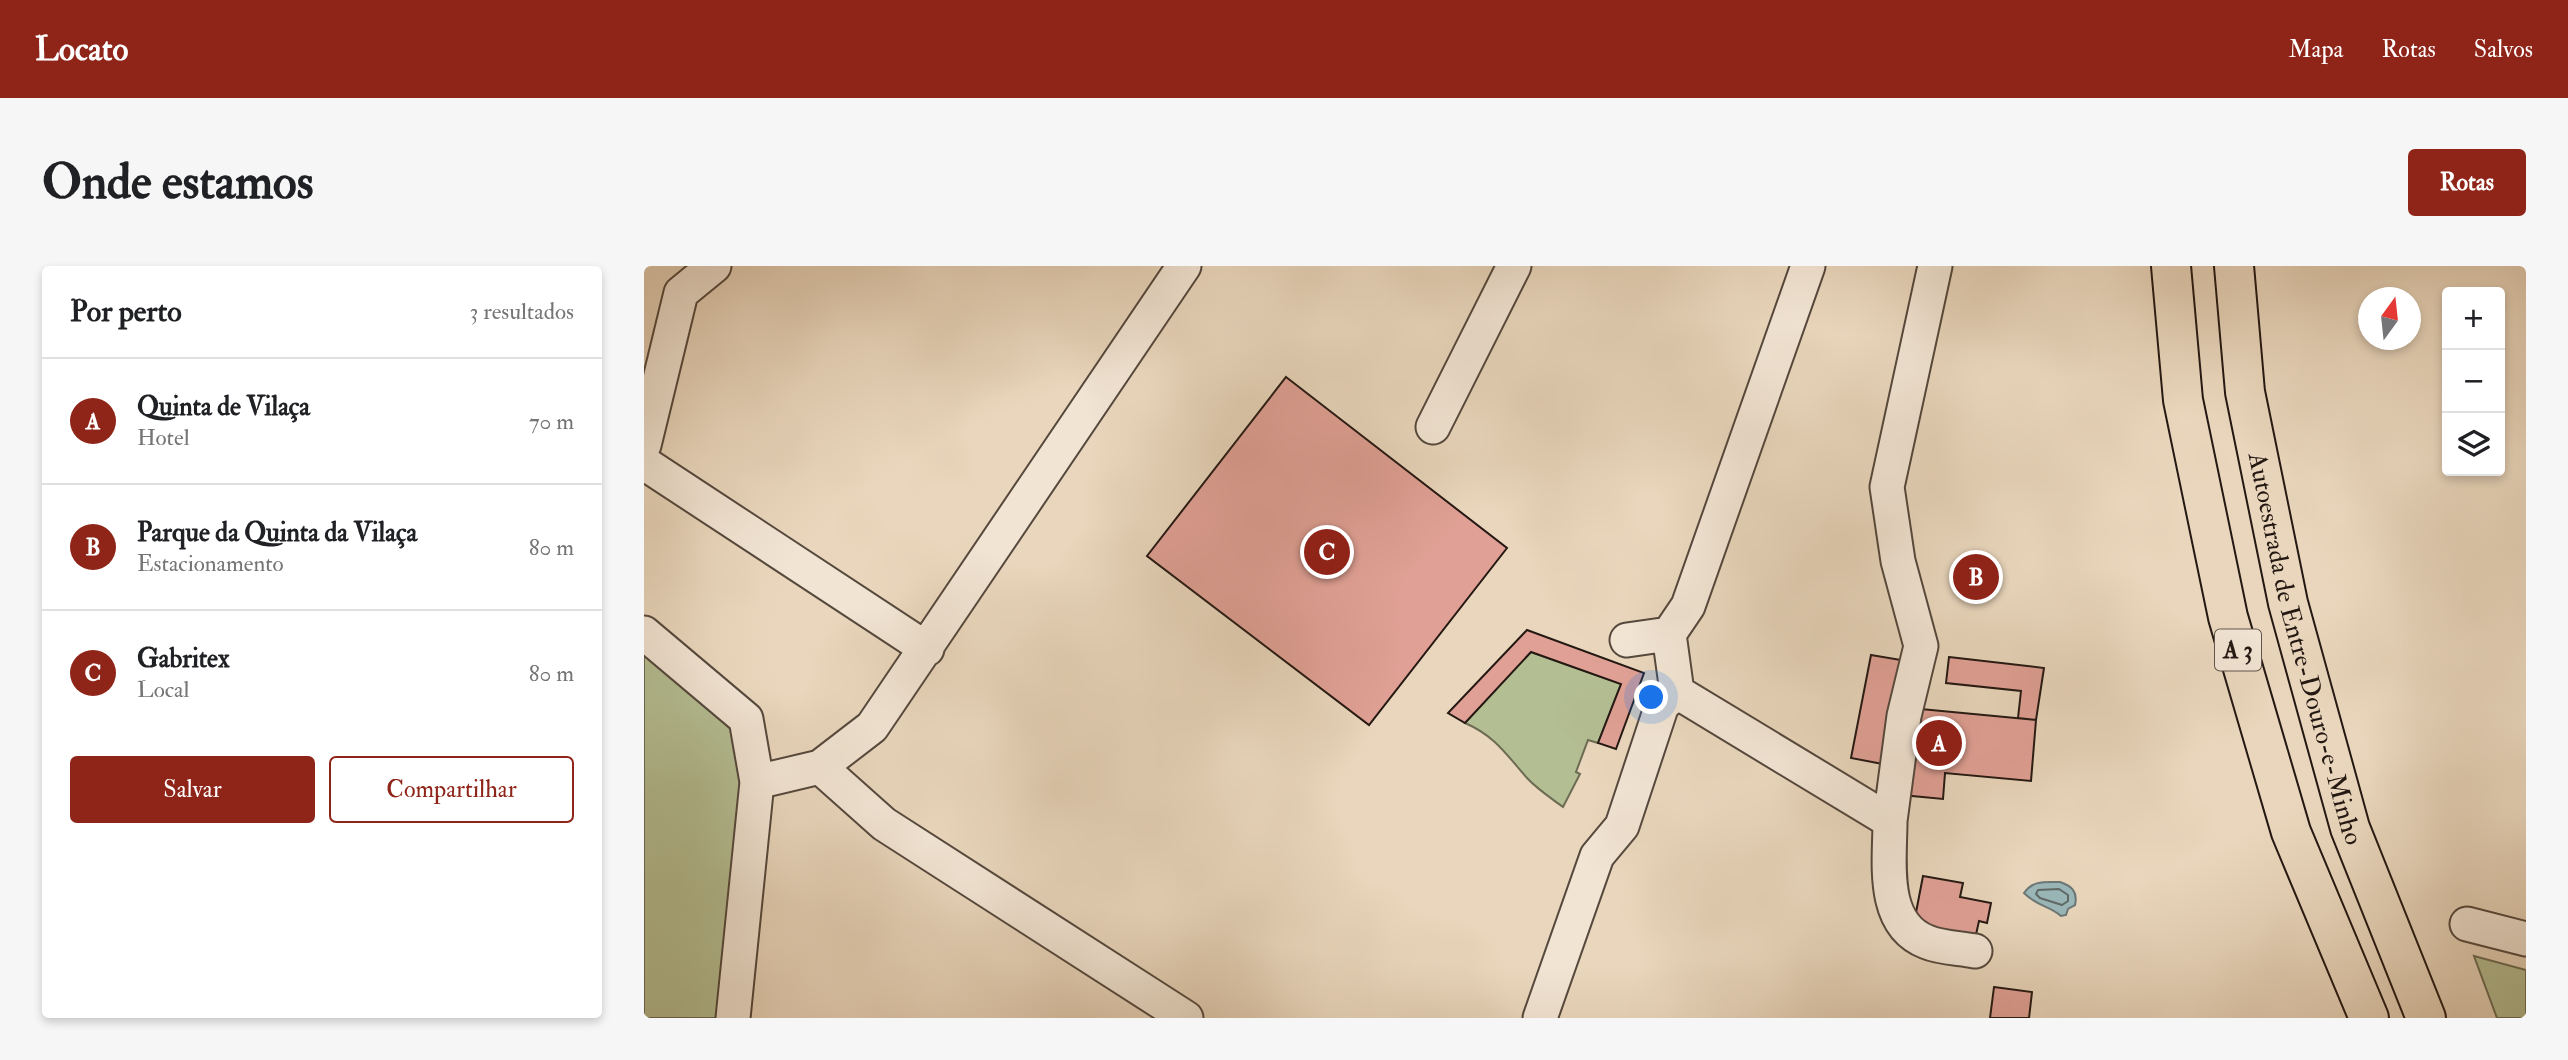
<!DOCTYPE html>
<html lang="pt">
<head>
<meta charset="utf-8">
<style>
  body { margin:0; font-family:"IM FELL Double Pica",serif; background:#f6f6f6; color:#202124 }
  .controls { position:absolute; right:21px; top:21px; display:grid; overflow:hidden; border-radius:7px; box-shadow:0 4px 10px #0003 }
  .controls button { width:63px; height:63px; display:grid; place-items:center; padding:0; border:0; border-bottom:2px solid #e0e0e0; background:#fff; color:#202124; font:35px sans-serif }
  .compass { position:absolute; left:1714px; top:21px; width:63px; height:63px; border-radius:50%; background:#fff; box-shadow:0 4px 10px #0003; rotate:15deg }
  .you { position:absolute; left:1008px; top:432px; width:24px; height:24px; margin:-18px; border:5px solid #fff; border-radius:50%; background:#1a73e8; box-shadow:0 0 0 10px #1a73e833 }
  .badge { display:grid; place-items:center; width:46px; height:46px; border-radius:50%; background:#8f2418; color:#fff; font-size:23px; font-weight:700 }
  .pin { position:absolute; translate:-50% -50%; border:4px solid #fff; box-shadow:0 2px 7px #0006 }
  .list { margin:0; padding:0; list-style:none }
  h2 { display:flex; justify-content:space-between; align-items:center; height:91px; margin:0; padding:0 28px; font-size:30px }
  h2 small { font-size:23px; font-weight:400; color:#757577 }
  .list li { display:grid; grid-template-columns:46px 1fr auto; gap:21px; align-items:center; box-sizing:border-box; height:126px; padding:0 28px; border-top:2px solid #e0e0e0 }
  .list b { display:block; font-size:26px; white-space:nowrap }
  .list p { margin:0; font-size:23px; white-space:nowrap; color:#757577 }
  .list em { font-size:23px; font-style:normal; color:#757577 }
  .actions { display:flex; gap:14px; padding:21px 28px }
  .actions a { flex:1; padding:16px 0; border:2px solid #8f2418; border-radius:7px; text-align:center; font-size:24px; color:#8f2418 }
  .actions .main { background:#8f2418; color:#fff }
  .icon { flex:none; width:38px; height:38px; fill:none; stroke:currentColor; stroke-width:2; stroke-linecap:round; stroke-linejoin:round }
  .map { position:relative; flex:none; width:1882px; height:752px; overflow:hidden; border-radius:7px }
  header { display:flex; align-items:center; gap:42px; box-sizing:border-box; height:98px; padding:0 35px; background:#8f2418; color:#fff }
  header strong { font-size:33px }
  nav { display:flex; gap:38px; margin-inline-start:auto; font-size:24px }
  .intro { display:flex; align-items:center; justify-content:space-between; box-sizing:border-box; height:168px; padding:0 42px }
  h1 { margin:0; font-size:49px }
  .button { padding:18px 32px; border-radius:7px; background:#8f2418; color:#fff; font-size:24px; font-weight:700 }
  main { display:flex; gap:42px; padding:0 42px }
  aside { flex:1; background:#fff; border-radius:7px; box-shadow:0 4px 10px #0003 }
  .map>svg:first-child { display:block }
</style>
</head>
<body>
<header>
<strong>Locato</strong>
<nav><a>Mapa</a><a>Rotas</a><a>Salvos</a></nav>
</header>
<div class="intro"><h1>Onde estamos</h1><a class="button">Rotas</a></div>
<main>
<aside>
<h2>Por perto<small>3 resultados</small></h2>
<ul class="list">
<li><span class="badge">A</span><div><b>Quinta de Vilaça</b><p>Hotel</p></div><em>70 m</em></li>
<li><span class="badge">B</span><div><b>Parque da Quinta da Vilaça</b><p>Estacionamento</p></div><em>80 m</em></li>
<li><span class="badge">C</span><div><b>Gabritex</b><p>Local</p></div><em>80 m</em></li>
</ul>
<div class="actions"><a class="main">Salvar</a><a>Compartilhar</a></div>
</aside>
<div class="map">
<svg width="1882" height="752" viewBox="0 0 1882 752">
  <rect width="100%" height="100%" fill="#e9d6bc"/>
  <filter id="stains"><feTurbulence type="fractalNoise" baseFrequency=".00286" numOctaves="4"/><feColorMatrix values="0 0 0 0 .2 0 0 0 0 .09 0 0 0 0 .02 0 0 0 .5 -.17"/></filter>
  <radialGradient id="worn" r=".72"><stop offset=".6" stop-color="#630" stop-opacity="0"/><stop offset="1" stop-color="#630" stop-opacity=".3"/></radialGradient>
  <path fill="#b4be93" stroke="#6c6b53" stroke-width="2" d="M0,382L84,450L96,512L77,752H0Z
    M887,386L977,418L954,477L944,474L932,506L936,508L919,541C907,532 893,523 883,512C862,488 851,470 821,457Z
    M1830,690L1882,704V752H1853Z"/>
  <path fill="#9ab7b9" stroke="#6b7777" stroke-width="2" d="M1416,616C1428,620 1434,626 1431,639L1424,643L1422,649L1417,650C1404,639 1394,641 1380,627C1389,614 1401,616 1416,616Z"/>
  <g fill="none" stroke-linecap="round" stroke-linejoin="round">
    <path stroke="#5f6866" stroke-width="2" d="M1415,623L1424,629V635L1418,639L1396,632L1392,628L1394,624Z"/>
  </g>
  <path fill="#e0a095" stroke="#241813" stroke-width="2" d="M642,111L863,282L725,459L503,290Z
    M883,364L1000,407L972,483L954,477L977,418L887,386L821,457L804,447Z
    M1227,389L1263,395L1244,499L1207,492Z
    M1305,391L1400,402L1392,454L1374,452L1377,425L1302,417Z
    M1266,442L1392,454L1387,515L1301,507L1299,533L1258,529Z
    M1279,610L1319,617L1316,631L1347,637L1343,657L1335,655L1331,673L1269,662Z
    M1350,721L1388,726L1385,752H1346Z"/>
  <g fill="none" stroke-linecap="round" stroke-linejoin="round">
    <defs>
      <path id="minor" d="M789,161L870,0
        M0,179L37,27L70,0
        M0,197L283,383
        M0,367L102,453L113,516L89,752
        M1025,368L1033,426L1246,555L1260,450L1277,380L1254,295L1243,221L1291,0
        M983,374L1025,368L1044,340L1164,0
        M176,501L240,558L542,752
        M113,516L176,501L228,461L540,0
        M1246,555C1246,595 1236,658 1283,676C1297,682 1316,682 1331,685
        M1823,658L1882,673
        M896,752L953,590L978,560L1018,439L1033,426"/>
      <g id="highway">
        <path d="M1527,0L1539,134L1584,351L1647,566L1725,752"/>
        <path id="s1" d="M1590,0L1601,126L1644,337L1706,562L1782,752"/>
      </g>
    </defs>
    <use href="#minor" stroke="#55483d" stroke-width="37"/>
    <use href="#highway" stroke="#241813" stroke-width="42"/>
    <use href="#minor" stroke="#f1e4d3" stroke-width="33"/>
    <use href="#highway" stroke="#e9d6bc" stroke-width="38"/>
  </g>
  <g text-anchor="middle" stroke-width="5" stroke-linejoin="round" paint-order="stroke">
    <rect fill="#f1e4d3" stroke="#62554d" stroke-width="2" x="1571" y="363.5" width="46" height="41" rx="5"/>
    <g font-size="24" font-weight="bold" fill="#241813">
      <text x="1594" y="392">A 3</text>
    </g>
    <g font-size="26" fill="#241813" stroke="#f1e4d3">
      <text dy="9" stroke="none"><textPath href="#s1" startOffset="390">Autoestrada de Entre-Douro-e-Minho</textPath></text>
    </g>
  </g>
  <rect width="100%" height="100%" filter="url(#stains)"/>
  <rect width="100%" height="100%" fill="url(#worn)"/>
</svg>
<div class="controls">
<button>+</button>
<button>−</button>
<button><svg class="icon" aria-label="layers" viewBox="0 0 24 24"><path d="M12 4l9 5-9 5-9-5zM3 14l9 5 9-5"/></svg></button>
</div>
<svg class="compass" viewBox="-18 -18 36 36"><path d="M0-13l5 13h-10z" fill="#e53935"/><path d="M0 13l5-13h-10z" fill="#757577"/></svg>
<div class="you"></div>
<div class="pin badge" style="left:1295px;top:477px">A</div>
<div class="pin badge" style="left:1332px;top:311px">B</div>
<div class="pin badge" style="left:683px;top:286px">C</div>
</div>
</main>
</body>
</html>
